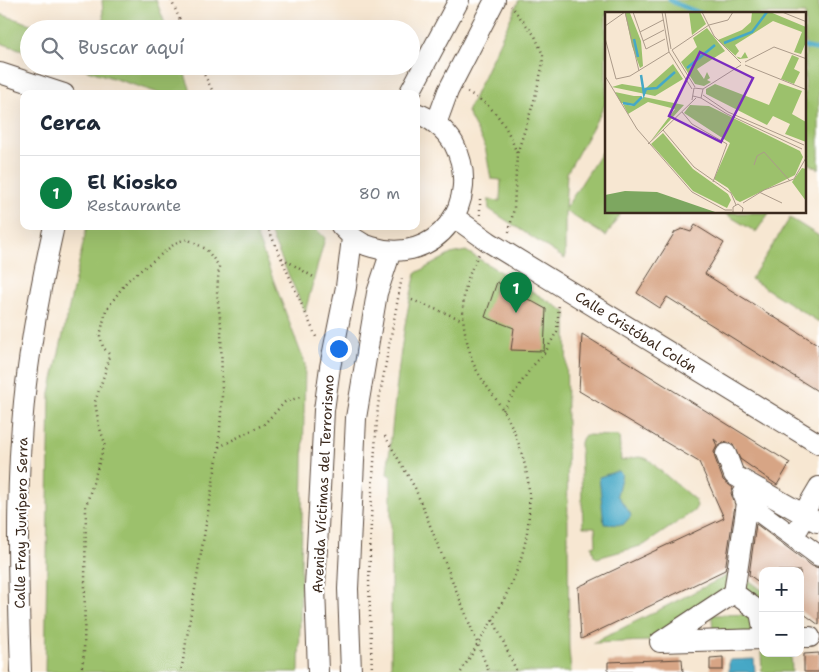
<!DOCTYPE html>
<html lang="es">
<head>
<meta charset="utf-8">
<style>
  body { margin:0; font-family:"Shantell Sans",sans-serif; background:#f6f6f7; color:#1f2937 }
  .controls { position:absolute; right:15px; bottom:15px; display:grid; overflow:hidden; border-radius:10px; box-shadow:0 5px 20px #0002 }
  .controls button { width:45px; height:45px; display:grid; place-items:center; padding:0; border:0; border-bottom:1px solid #e0e1e3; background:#fff; color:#1f2937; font:25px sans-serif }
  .you { position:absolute; left:338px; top:348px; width:18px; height:18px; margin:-12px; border:4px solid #fff; border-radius:50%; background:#1a73e8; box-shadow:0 0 0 8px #1a73e833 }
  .badge { display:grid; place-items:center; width:32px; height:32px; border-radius:50%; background:#0b8043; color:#fff; font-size:16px; font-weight:700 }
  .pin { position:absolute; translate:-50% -41px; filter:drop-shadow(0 1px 2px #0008) }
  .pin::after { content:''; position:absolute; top:26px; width:18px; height:15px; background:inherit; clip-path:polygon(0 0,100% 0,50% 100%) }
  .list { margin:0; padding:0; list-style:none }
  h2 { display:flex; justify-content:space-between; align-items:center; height:65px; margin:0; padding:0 20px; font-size:21px }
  h2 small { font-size:16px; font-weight:400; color:#747a83 }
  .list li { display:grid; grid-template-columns:32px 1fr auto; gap:15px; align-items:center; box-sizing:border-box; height:75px; padding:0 20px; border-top:1px solid #e0e1e3 }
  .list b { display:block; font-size:19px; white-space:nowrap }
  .list p { margin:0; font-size:16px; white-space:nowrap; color:#747a83 }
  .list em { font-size:16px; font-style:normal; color:#747a83 }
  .icon { flex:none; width:28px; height:28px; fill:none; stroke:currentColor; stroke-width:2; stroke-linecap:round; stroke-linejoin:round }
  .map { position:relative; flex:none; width:819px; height:672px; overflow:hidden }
  .search { position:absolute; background:#fff; box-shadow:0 5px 20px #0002; left:20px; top:20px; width:400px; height:55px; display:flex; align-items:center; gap:12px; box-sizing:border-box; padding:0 18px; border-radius:28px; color:#747a83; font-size:19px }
  .panel { position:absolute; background:#fff; box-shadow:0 5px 20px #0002; left:20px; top:90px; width:400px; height:140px; border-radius:10px }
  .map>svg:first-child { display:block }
</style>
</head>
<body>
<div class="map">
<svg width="819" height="672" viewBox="0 0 819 672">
  <rect width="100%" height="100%" fill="#fff"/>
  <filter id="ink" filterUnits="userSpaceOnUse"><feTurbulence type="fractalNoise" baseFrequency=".02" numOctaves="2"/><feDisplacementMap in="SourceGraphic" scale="10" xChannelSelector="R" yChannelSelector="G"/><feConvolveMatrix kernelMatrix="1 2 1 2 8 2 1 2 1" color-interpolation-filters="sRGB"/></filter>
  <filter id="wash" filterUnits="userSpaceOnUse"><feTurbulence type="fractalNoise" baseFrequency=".0096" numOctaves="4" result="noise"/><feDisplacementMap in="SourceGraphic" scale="20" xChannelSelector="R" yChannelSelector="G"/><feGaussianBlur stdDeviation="1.12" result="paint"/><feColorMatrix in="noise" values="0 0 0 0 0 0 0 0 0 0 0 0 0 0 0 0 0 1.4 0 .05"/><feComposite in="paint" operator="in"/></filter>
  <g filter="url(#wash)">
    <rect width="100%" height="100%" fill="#f7e7d2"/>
    <path fill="#9cc16c" stroke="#6c7645" d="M102,0H156L167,29H96L104,27Z
      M519,0H819V169L805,161V14H606V103L567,173L565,209L606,145V212L621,213L606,236L565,211V259L489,209L488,200L500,201L501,180L491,179L485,146L467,112Z
      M0,14L46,29H29V52L0,43Z
      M75,66H182L192,94H162Z
      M724,213H769L756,232Z
      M790,218L819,236V322L751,279Z
      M87,226H253L305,364L299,672H45L50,393Z
      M267,226H313L325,238L305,312Z
      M466,251L566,312L569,649L571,672H391V476L387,474C395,407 399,338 416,273L451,254Z
      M585,435L619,436L621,461C635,457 646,453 656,467L695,500L697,506L694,511L644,545L597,558L594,556L592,546L596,545L595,527H583L580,442Z
      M734,572L731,588L650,641L593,643Z
      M742,575L763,591V610L739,593Z
      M758,614L759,637L713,638L712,615Z
      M761,652L791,653L792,672H762Z"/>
    <path fill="#46a8c6" stroke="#406972" d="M618,471L622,474L617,495L630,513L631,516L623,525L604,524L599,477Z
      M754,659L755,672H729V660Z"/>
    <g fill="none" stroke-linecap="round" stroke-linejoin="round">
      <path stroke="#46a8c6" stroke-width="4.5" d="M670,0L677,4L703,14
        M805,47L819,50"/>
    </g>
    <g id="blocks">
      <path fill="#d7a585" d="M695,225L724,243L705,274L819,345V392L667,297L660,308L637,293L675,232L682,229L691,232Z
        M497,282L546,309L544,351L511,350L514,328L485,317Z
        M582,334L790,463L777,485L740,459L733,445L727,442L720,444L714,439L717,446L714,452L715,458L723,480L733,488L731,493L735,505L725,570L581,639L578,587L724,518L699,462L579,391Z
        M756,524L812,566L819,568V625L800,611V571H763V585L749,575Z
        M819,653V672H804V654Z
        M723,657V670H710V658Z
        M682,659L683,672H608V662Z"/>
    </g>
  </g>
  <g filter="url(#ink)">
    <use href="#blocks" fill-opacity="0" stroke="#574639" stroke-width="1"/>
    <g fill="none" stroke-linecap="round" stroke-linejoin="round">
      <defs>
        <path id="minor" d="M0,73L64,94
          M409,94L459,0
          M436,124L448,91L495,0
          M454,217L489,242L819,444
          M341,226C350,235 359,244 372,247C436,267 484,202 454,144C446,130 431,118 416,113
          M726,454L734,475L817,522
          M743,494L747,503L792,536
          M747,503L734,593L660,642L763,639
          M803,514L819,487
          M800,526L792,536L819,556
          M734,593L760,612L763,628
          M800,637H810
          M21,672C18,583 15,492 24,402C30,343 41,284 54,226
          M318,672L315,587L324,410L330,367L346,287L352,238
          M351,672L348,589L356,418L377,293L391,251"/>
      </defs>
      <use href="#minor" stroke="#574639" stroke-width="22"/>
      <path stroke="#574639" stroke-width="2.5" stroke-dasharray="1 4" stroke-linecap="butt" d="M171,0L184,29
        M200,66L214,94
        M467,92C495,106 507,125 517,154
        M480,215V198
        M267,226L317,339
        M509,232L514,208L517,154L534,101L542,68L543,55L535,36L511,6
        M282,258L315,278
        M412,300L463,320
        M503,410L531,368L546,351L557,331L559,304
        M385,436L415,488L489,672
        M219,447L264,424L285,402L303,396
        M493,619L517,672
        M81,672L84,655L86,506L105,443L99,426L95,402L108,363L109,354L103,347L100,336L106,310L127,281L177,242L187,239L206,249L219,266L217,294L221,325L222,395L219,447L181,672
        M372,672L369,583L372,492L378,405L402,277
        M461,672C497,611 533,566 529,491C528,469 516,430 504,412C495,396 483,383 475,367C472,361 470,353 468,345C459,313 462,284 479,254"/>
      <use href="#minor" stroke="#fff" stroke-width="20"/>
    </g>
  </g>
  <g text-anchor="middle" stroke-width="4.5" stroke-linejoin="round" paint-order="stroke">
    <g font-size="14" fill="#3b2a1e" stroke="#fff">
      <text transform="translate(636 332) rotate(32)" y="5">Calle Cristóbal Colón</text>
      <text transform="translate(323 484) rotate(-87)" y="5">Avenida Víctimas del Terrorismo</text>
      <text transform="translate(21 523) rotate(-89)" y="5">Calle Fray Junípero Serra</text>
    </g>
  </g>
  <g transform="translate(605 12)">
    <rect width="201" height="201" fill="#f7e7d2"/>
    <path d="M84,0H95L101,12L87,23ZM147,0H165L201,15V30L196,42L189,40L197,20L168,9L130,33L134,39L130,44L136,46L140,40L143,46L134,47L113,28L137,18L146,10ZM20,1H25L36,29L38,54L35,56L27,34ZM102,16L120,39L92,57L99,67L102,60L105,66L102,68L106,70L99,74L90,72L76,50L92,35L88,26ZM187,43L194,46L189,57L195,60L189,72L176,67ZM68,52L78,67L50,84L7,75L17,72L41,76ZM174,71L197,79L187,102L201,110V130L180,122L185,112L168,104L162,113L101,82V77L110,72L164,93ZM10,80L29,84H37L29,92L16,91ZM39,85L79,93L45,130L70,97L43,90L23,102L18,92L28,94ZM85,93L104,94L195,139L198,145L190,163L135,190L131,188L123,176L109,167L125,131L79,101ZM58,121L88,157L123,182L126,188L122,196L88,179L46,132ZM197,156L201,157V189L187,170Z" fill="#9cc16c"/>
    <path d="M20,179L52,180L113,201H0V183Z" fill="#7da760"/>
    <path fill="none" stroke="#46a8c6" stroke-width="2.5" d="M29,27L33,45M119,31L147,20L162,0M82,56L110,33M36,63L39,82L41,77L52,76L70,60M18,91L29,93L37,85"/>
    <path fill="none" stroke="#ac9b8a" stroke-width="1" d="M20,0L34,59M28,0L41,37L60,27M57,0L64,40L87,77M60,0L66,37M97,0L109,24L136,51M177,0L202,10M0,14L20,0M35,20L58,8M0,26L11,67L25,64L64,40M38,29L59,18M67,38L104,13L123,8L128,0M67,38L90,75M140,50L169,35L202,47M140,53L202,78M0,64L32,117L87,180L120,198H127M98,77L136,53M98,83L123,100L199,133M91,86L58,118L89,155L126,181L131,193M96,86L122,102L197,137M87,88L89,76L98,77L96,86L88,84M77,100L87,112L122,132L108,170M43,132L58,118M149,153L152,144L159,140L185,169M154,180L177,191M138,191L159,178L189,167L202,144M128,201V195L133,192L138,196L137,201"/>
    <path fill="#7b2cbf" fill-opacity="0.15" stroke="#7b2cbf" stroke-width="2.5" d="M95,40L148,66L116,130L64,104Z"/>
    <rect width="201" height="201" fill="none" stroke="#3b2a1e" stroke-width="2.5"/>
  </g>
</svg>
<div class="controls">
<button>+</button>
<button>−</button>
</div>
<div class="you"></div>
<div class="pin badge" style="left:516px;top:313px">1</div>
<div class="search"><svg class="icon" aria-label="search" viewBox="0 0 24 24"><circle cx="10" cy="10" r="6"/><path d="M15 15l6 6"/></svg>Buscar aquí</div>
<section class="panel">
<h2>Cerca<small></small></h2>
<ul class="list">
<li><span class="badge">1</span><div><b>El Kiosko</b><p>Restaurante</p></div><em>80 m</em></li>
</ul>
</section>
</div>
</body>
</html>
